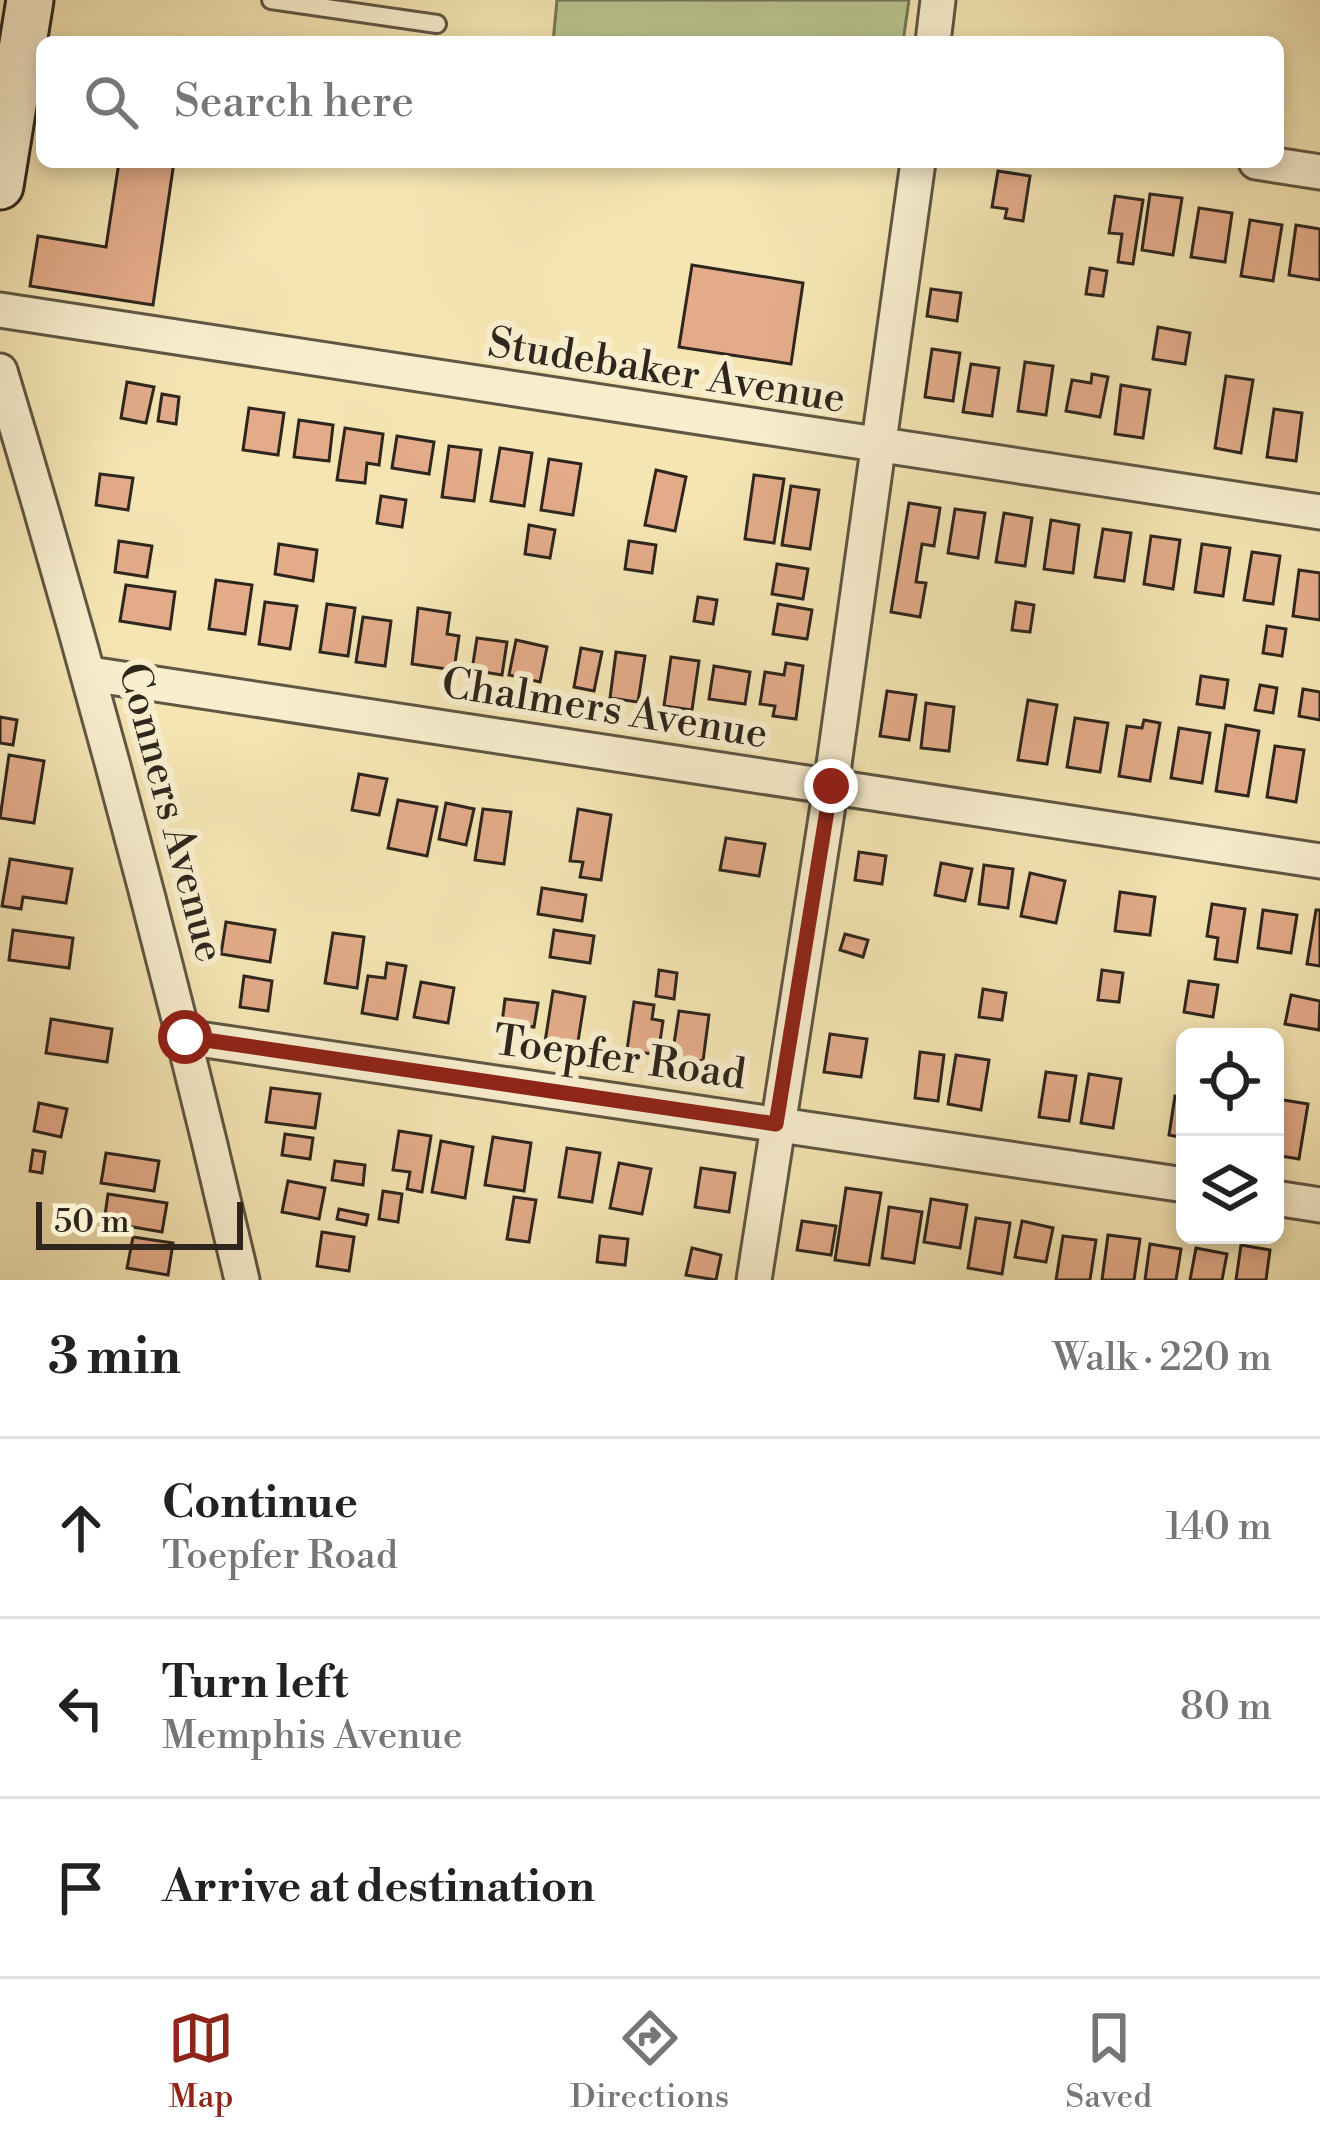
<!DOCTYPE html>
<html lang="en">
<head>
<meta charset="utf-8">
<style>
  body { margin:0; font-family:"Libre Bodoni",serif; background:#f2f2f2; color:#222 }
  .controls { position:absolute; right:36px; bottom:36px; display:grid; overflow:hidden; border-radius:18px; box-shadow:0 6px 18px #0003 }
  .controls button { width:108px; height:108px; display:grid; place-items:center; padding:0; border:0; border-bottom:3px solid #e0e0e0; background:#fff; color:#222; font:60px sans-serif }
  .scale { position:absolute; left:36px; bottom:30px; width:207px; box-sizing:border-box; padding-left:12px; border:6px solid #2e261d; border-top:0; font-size:33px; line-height:42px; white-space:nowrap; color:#2e261d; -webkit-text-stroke:9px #f8eece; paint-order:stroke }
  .stop { position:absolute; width:36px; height:36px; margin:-27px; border:9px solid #8f2418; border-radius:50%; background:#fff }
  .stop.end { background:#8f2418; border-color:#fff; box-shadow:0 3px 12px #0008 }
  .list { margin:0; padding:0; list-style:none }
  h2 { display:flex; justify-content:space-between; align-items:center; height:156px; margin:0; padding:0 48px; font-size:51px }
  h2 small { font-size:39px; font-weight:400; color:#767676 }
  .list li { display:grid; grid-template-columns:78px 1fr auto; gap:36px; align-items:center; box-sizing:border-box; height:180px; padding:0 48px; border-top:3px solid #e0e0e0 }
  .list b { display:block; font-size:45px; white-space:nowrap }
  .list p { margin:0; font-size:39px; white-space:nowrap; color:#767676 }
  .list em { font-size:39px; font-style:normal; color:#767676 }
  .icon { flex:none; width:66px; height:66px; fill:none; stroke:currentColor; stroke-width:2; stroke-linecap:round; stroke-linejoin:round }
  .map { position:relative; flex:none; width:1320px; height:1280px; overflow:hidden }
  .search { position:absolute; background:#fff; box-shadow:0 6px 18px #0003; left:36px; right:36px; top:36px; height:132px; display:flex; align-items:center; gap:30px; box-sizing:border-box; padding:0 42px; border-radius:18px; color:#767676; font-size:45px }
  .sheet { height:696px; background:#fff }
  nav { display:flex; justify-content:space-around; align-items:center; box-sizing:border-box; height:168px; border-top:3px solid #e0e0e0; background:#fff; font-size:33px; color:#767676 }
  nav a { display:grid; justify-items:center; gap:6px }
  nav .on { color:#8f2418 }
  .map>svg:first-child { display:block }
</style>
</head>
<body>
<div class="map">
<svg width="1320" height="1280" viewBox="0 0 1320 1280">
  <rect width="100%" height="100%" fill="#f4e5b3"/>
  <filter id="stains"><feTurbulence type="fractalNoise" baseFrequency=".00167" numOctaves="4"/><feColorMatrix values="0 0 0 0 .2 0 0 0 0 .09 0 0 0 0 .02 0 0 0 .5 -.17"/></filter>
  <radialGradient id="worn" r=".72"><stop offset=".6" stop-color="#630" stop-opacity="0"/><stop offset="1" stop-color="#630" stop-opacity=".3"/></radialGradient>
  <path fill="#b9c58f" stroke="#747656" stroke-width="3" d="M557,0H909L903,42H553Z"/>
  <path fill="#e3ab89" stroke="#2e261d" stroke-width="3" d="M119,162H174L153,305L30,286L38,236L106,247Z
    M998,171L1030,176L1023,221L1005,218L1007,209L992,207Z
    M1150,194L1182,198L1173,255L1142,250Z
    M1115,196L1143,200L1133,264L1118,262L1122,234L1109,233Z
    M1199,208L1232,213L1225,262L1191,257Z
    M1250,220L1282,225L1273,281L1241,276Z
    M1296,225L1320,229V280L1289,275Z
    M692,265L803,283L791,364L679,347Z
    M1090,268L1107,271L1103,296L1086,294Z
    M931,289L961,293L957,321L927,316Z
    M1158,327L1190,333L1185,364L1153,359Z
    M932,349L960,353L953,401L925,397Z
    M1025,362L1053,366L1046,415L1018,411Z
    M971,364L999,368L992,416L963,412Z
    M1092,374L1108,377L1100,417L1066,411L1072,380L1091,383Z
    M1226,376L1253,380L1241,453L1215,448Z
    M127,382L154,387L146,423L121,418Z
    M1121,385L1150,390L1143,438L1115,434Z
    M162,394L179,397L176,424L158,421Z
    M249,408L284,413L278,455L243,450Z
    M1274,409L1302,413L1296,461L1267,457Z
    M299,420L333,425L329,461L294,457Z
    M345,428L383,434L379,465L367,463L365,483L337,480Z
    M397,436L434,442L429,474L392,468Z
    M449,446L481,450L474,501L442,497Z
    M500,448L532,453L524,506L491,501Z
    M549,459L581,464L573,515L541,510Z
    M656,470L686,477L675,531L645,525Z
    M100,474L133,478L128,510L96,505Z
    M754,475L784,479L774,543L745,539Z
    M791,486L819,490L810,549L782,545Z
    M381,496L406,500L402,527L377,523Z
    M909,503L940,508L934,546L922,544L916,582L926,583L920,617L891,612Z
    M955,509L985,513L978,558L948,553Z
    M1004,513L1032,518L1025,566L996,562Z
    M1051,520L1079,525L1073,573L1044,569Z
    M529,525L555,530L550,558L525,554Z
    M1103,529L1131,533L1124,581L1095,577Z
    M1151,536L1180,540L1173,589L1144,584Z
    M119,541L152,546L147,577L115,572Z
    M629,541L656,545L652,573L625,569Z
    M279,544L317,550L313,581L275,574Z
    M1202,544L1230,548L1223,596L1195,592Z
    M1252,552L1280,556L1273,604L1244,600Z
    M777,564L808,569L803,599L772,594Z
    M1299,570L1320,573V620L1293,616Z
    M216,580L252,585L245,634L209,629Z
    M126,585L175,592L170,629L120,621Z
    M698,597L717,600L713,624L694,621Z
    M265,602L297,606L290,649L259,644Z
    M1016,602L1034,605L1030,632L1012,630Z
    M327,604L355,608L348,656L320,652Z
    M778,604L812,610L807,639L773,634Z
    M418,608L450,613L447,634L459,636L454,670L412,664Z
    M363,617L391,621L385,666L356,662Z
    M1267,626L1286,629L1282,656L1263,653Z
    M477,638L507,642L502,675L472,670Z
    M516,640L547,647L540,682L509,675Z
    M581,648L602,652L594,691L574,687Z
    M616,652L645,656L638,702L610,698Z
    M671,657L699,661L692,710L664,706Z
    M786,663L803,666L796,719L773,716L775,706L760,704L765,672L784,675Z
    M714,666L750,672L745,704L709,699Z
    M1201,676L1228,680L1224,708L1197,704Z
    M1260,685L1277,688L1273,713L1255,710Z
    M1303,689L1320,692V720L1299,716Z
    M887,691L916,695L909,740L880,736Z
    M1028,700L1057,705L1047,764L1018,760Z
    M926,703L954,707L949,751L921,748Z
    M0,717L17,720L13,745L0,743Z
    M1075,718L1108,723L1100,772L1067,767Z
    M1144,720L1160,723L1150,781L1119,776L1127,726L1142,728Z
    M1226,725L1259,731L1248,796L1216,791Z
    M1179,728L1210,733L1202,783L1171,778Z
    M1275,746L1304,750L1296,802L1267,797Z
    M9,755L44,761L34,823L0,818Z
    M359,774L387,779L379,815L352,810Z
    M398,800L437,807L427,856L388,848Z
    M446,803L474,809L466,845L439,839Z
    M483,809L511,812L504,864L475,860Z
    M578,809L611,815L601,880L580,877L583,862L570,861Z
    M726,838L765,844L759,876L720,870Z
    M859,852L886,856L882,884L855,880Z
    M10,859L72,869L66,903L23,897L21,909L2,906Z
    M941,863L972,869L965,901L935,895Z
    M984,865L1013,869L1008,908L979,904Z
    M1030,873L1065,881L1056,923L1021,916Z
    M542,888L586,895L582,921L538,914Z
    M1120,892L1155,897L1150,935L1115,931Z
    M1212,904L1245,909L1237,962L1215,959L1218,938L1207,936Z
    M1263,910L1297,915L1291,953L1258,948Z
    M1316,910H1320V966L1307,964Z
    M226,922L275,930L270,962L221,954Z
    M13,930L73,938L69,968L9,960Z
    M554,930L594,936L590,963L550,957Z
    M333,933L364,937L357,988L325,983Z
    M845,934L868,940L863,957L840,950Z
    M387,963L406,966L397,1019L362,1013L368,976L385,978Z
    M659,970L677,973L674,999L656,996Z
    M1102,970L1123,973L1119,1002L1098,1000Z
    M244,976L272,981L268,1011L240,1007Z
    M1189,981L1218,985L1213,1017L1184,1012Z
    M421,982L454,988L448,1023L414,1017Z
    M983,989L1006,993L1002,1020L979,1017Z
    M553,991L585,997L577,1048L545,1042Z
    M1291,995L1320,1001L1319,1030L1285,1024Z
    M505,999L538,1003L534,1027L502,1023Z
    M634,1002L654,1005L652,1019L663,1021L658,1055L627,1050Z
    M679,1011L709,1015L703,1061L672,1057Z
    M51,1019L112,1029L107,1062L46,1053Z
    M830,1034L867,1039L861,1077L824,1072Z
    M920,1052L944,1055L938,1101L915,1098Z
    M956,1055L989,1060L981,1110L948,1104Z
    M1046,1072L1076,1076L1069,1121L1039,1117Z
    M1089,1074L1121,1079L1113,1128L1081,1123Z
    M271,1088L320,1094L315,1128L266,1122Z
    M1175,1096L1185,1097V1138L1169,1135Z
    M1277,1099L1308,1104L1299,1159L1275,1155Z
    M39,1103L67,1109L61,1137L34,1131Z
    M399,1131L431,1136L422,1192L407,1189L410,1172L393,1170Z
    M285,1134L313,1138L310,1159L282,1155Z
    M493,1137L531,1143L524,1191L485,1185Z
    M441,1141L473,1147L465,1198L432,1192Z
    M567,1148L600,1153L592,1202L559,1197Z
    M33,1150L45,1152L42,1173L30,1171Z
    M106,1153L159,1161L154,1191L101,1183Z
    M335,1161L365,1165L363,1185L332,1180Z
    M619,1163L651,1169L642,1214L610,1208Z
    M701,1168L735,1173L729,1212L695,1207Z
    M288,1181L325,1188L319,1219L282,1212Z
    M846,1188L881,1193L869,1265L835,1260Z
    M383,1191L402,1194L398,1222L379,1219Z
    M108,1194L167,1203L162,1232L104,1222Z
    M514,1197L536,1200L529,1242L507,1239Z
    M931,1199L967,1205L960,1248L924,1242Z
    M889,1207L922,1212L914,1263L882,1258Z
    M339,1209L368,1215L366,1225L337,1219Z
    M976,1218L1010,1223L1002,1274L968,1268Z
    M802,1221L836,1226L831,1255L797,1250Z
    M1022,1221L1053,1228L1046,1262L1015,1257Z
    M322,1232L354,1237L349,1271L317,1266Z
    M1108,1235L1140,1239L1134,1280H1102Z
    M600,1236L628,1239L625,1265L597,1262Z
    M1063,1236L1096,1240L1090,1280H1056Z
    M133,1237L173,1243L168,1275L127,1268Z
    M1150,1244L1181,1249L1176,1280H1145Z
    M1241,1245L1270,1250L1266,1280H1236Z
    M692,1248L721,1255L716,1280L686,1275Z
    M1196,1248L1227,1254L1222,1280H1190Z"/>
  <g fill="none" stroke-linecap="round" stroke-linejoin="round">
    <defs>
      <path id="lane" d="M271,0L437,24"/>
      <path id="street" d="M933,42L938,0
        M1256,162L1320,172
        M0,310L1320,512
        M0,371C91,672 171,974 242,1280
        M90,674L1320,861
        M185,1037L1185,1185
        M1275,1198L1320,1205
        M754,1280L831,786L918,162"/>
      <path id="secondary" d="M0,186L30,0"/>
    </defs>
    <use href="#lane" stroke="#605642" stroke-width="22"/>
    <use href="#street" stroke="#605642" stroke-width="39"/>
    <use href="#secondary" stroke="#2e261d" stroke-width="51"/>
    <use href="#lane" stroke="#f8eece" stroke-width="16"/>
    <use href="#street" stroke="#f8eece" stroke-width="33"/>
    <use href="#secondary" stroke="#f8eece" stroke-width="45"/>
  </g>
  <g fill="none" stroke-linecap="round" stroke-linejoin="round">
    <path stroke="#8f2418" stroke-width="15" d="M185,1037L776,1124L831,786"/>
  </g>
  <g text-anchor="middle" stroke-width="12" stroke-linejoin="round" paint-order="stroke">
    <g font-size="42" fill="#2e261d" stroke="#f8eece">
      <text transform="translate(667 369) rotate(9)" y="15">Studebaker Avenue</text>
      <text transform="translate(605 707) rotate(9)" y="15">Chalmers Avenue</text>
      <text transform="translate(173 812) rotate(75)" y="15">Conners Avenue</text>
      <text transform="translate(620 1056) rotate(8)" y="15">Toepfer Road</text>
    </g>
  </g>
  <rect width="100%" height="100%" filter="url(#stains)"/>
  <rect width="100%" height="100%" fill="url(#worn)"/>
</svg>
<div class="controls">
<button><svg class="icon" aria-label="locate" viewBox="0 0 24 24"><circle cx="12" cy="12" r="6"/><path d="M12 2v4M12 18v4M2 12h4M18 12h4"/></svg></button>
<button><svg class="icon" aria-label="layers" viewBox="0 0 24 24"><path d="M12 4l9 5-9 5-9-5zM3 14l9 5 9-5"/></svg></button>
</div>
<div class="scale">50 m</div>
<div class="stop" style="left:185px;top:1037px"></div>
<div class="stop end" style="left:831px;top:786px"></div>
<div class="search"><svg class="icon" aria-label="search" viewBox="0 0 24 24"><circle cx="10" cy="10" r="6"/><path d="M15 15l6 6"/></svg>Search here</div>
</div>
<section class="sheet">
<h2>3 min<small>Walk · 220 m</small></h2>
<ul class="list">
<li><svg class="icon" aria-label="ahead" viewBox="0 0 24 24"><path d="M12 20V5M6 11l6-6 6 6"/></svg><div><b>Continue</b><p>Toepfer Road</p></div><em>140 m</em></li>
<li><svg class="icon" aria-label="left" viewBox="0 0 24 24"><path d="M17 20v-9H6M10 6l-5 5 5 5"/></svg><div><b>Turn left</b><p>Memphis Avenue</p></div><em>80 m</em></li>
<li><svg class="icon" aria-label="arrive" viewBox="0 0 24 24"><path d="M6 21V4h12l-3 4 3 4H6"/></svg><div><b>Arrive at destination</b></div></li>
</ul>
</section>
<nav>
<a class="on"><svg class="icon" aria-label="map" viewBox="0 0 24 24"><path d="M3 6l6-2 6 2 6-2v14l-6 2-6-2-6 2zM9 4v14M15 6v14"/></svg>Map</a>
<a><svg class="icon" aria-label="directions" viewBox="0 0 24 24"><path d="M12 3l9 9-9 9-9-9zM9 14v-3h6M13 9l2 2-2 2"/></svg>Directions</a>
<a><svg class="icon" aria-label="saved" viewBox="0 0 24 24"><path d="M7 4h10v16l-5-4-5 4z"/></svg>Saved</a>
</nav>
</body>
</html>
